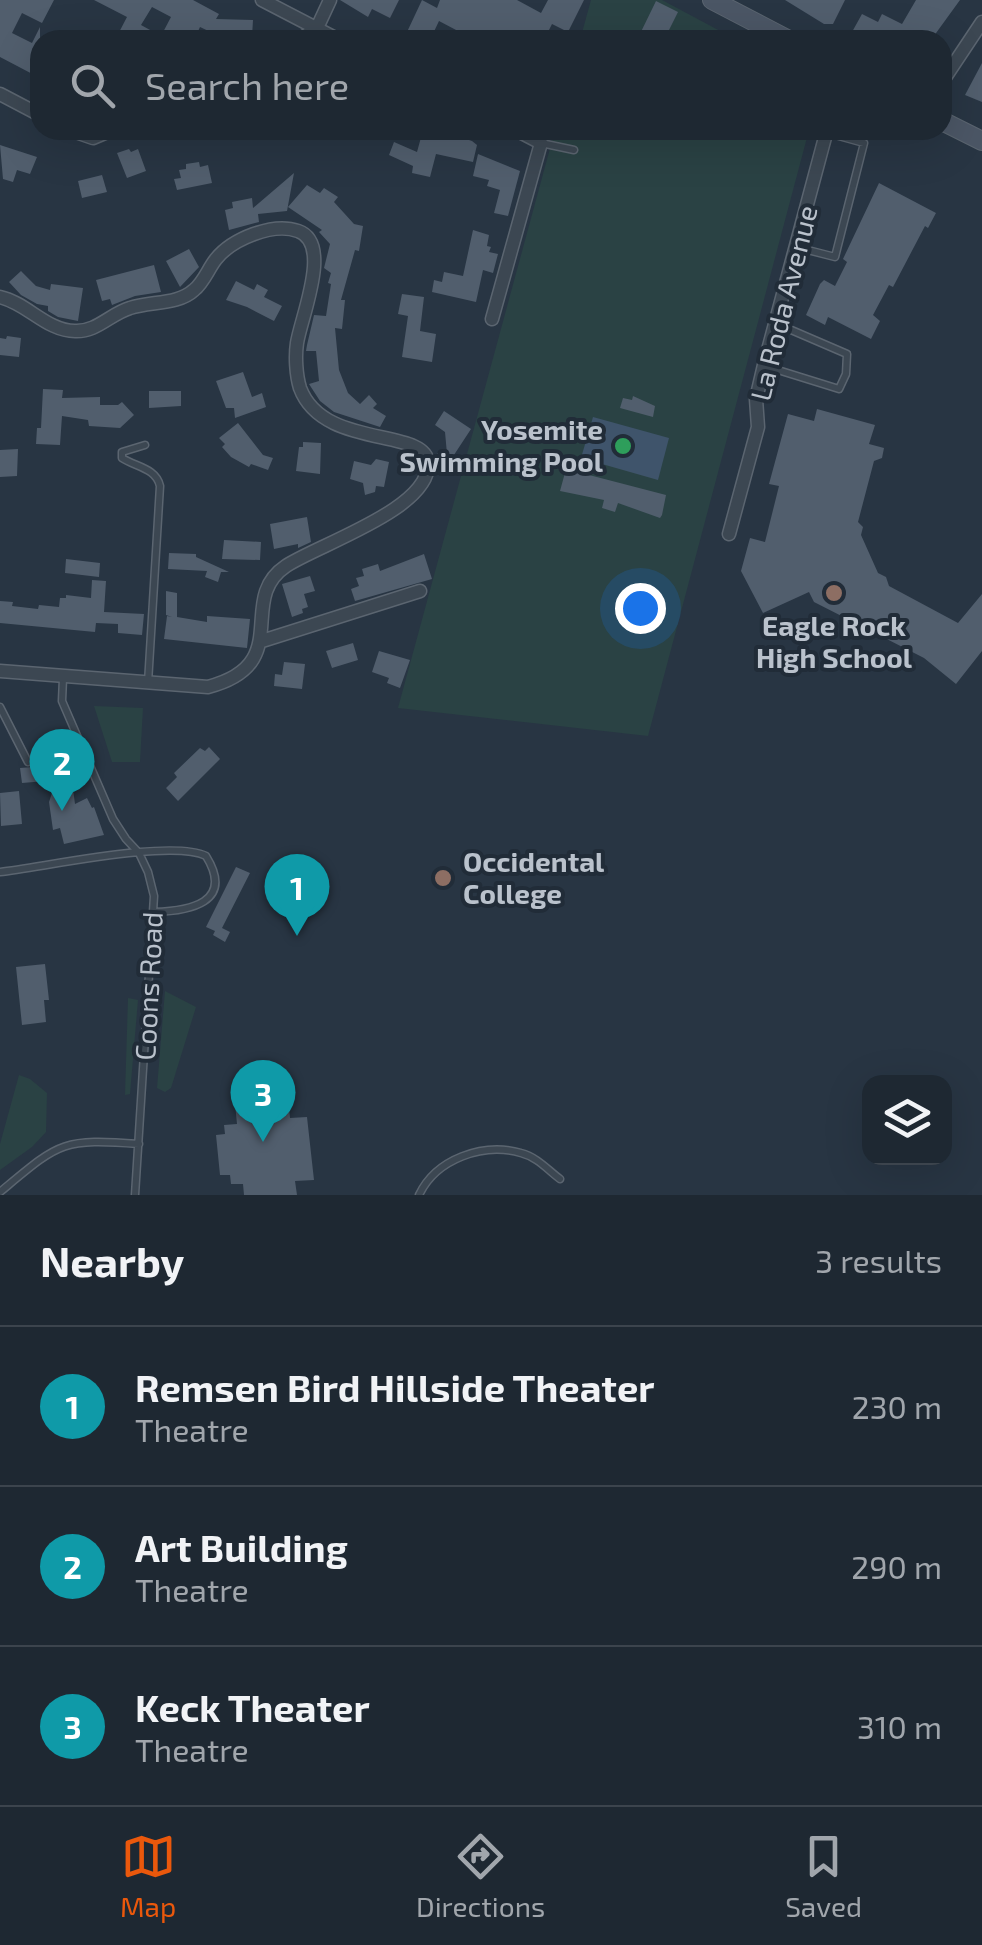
<!DOCTYPE html>
<html lang="en">
<head>
<meta charset="utf-8">
<style>
  body { margin:0; font-family:"Exo 2",sans-serif; background:#2b343e; color:#f1f3f6 }
  .controls { position:absolute; right:30px; bottom:30px; display:grid; overflow:hidden; border-radius:20px; box-shadow:0 10px 40px #0002 }
  .controls button { width:90px; height:90px; display:grid; place-items:center; padding:0; border:0; border-bottom:2px solid #3c444d; background:#1e2832; color:#f1f3f6; font:50px sans-serif }
  .you { position:absolute; left:640px; top:608px; width:35px; height:35px; margin:-25px; border:8px solid #fff; border-radius:50%; background:#1a73e8; box-shadow:0 0 0 15px #1a73e833 }
  .badge { display:grid; place-items:center; width:65px; height:65px; border-radius:50%; background:#ea580c; color:#fff; font-size:32px; font-weight:700 }
  .pin { position:absolute; translate:-50% -82px; filter:drop-shadow(0 2px 5px #0008) }
  .pin::after { content:''; position:absolute; top:52px; width:35px; height:30px; background:inherit; clip-path:polygon(0 0,100% 0,50% 100%) }
  .list { margin:0; padding:0; list-style:none }
  h2 { display:flex; justify-content:space-between; align-items:center; height:130px; margin:0; padding:0 40px; font-size:42px }
  h2 small { font-size:32px; font-weight:400; color:#a1a6ac }
  .list li { display:grid; grid-template-columns:65px 1fr auto; gap:30px; align-items:center; box-sizing:border-box; height:160px; padding:0 40px; border-top:2px solid #3c444d }
  .list b { display:block; font-size:38px; white-space:nowrap }
  .list p { margin:0; font-size:32px; white-space:nowrap; color:#a1a6ac }
  .list em { font-size:32px; font-style:normal; color:#a1a6ac }
  .icon { flex:none; width:55px; height:55px; fill:none; stroke:currentColor; stroke-width:2; stroke-linecap:round; stroke-linejoin:round }
  .map { position:relative; flex:none; width:982px; height:1195px; overflow:hidden }
  .search { position:absolute; background:#1e2832; box-shadow:0 10px 40px #0002; left:30px; right:30px; top:30px; height:110px; display:flex; align-items:center; gap:25px; box-sizing:border-box; padding:0 35px; border-radius:30px; color:#a1a6ac; font-size:38px }
  .sheet { height:610px; background:#1e2832 }
  nav { display:flex; justify-content:space-around; align-items:center; box-sizing:border-box; height:140px; border-top:2px solid #3c444d; background:#1e2832; font-size:28px; color:#a1a6ac }
  nav a { display:grid; justify-items:center; gap:5px }
  nav .on { color:#ea580c }
  .map>svg:first-child { display:block }
</style>
</head>
<body>
<div class="map">
<svg width="982" height="1195" viewBox="0 0 982 1195">
  <rect width="100%" height="100%" fill="#283543"/>
  <path fill="#2a4244" d="M591,0H662L737,40H580Z
    M555,130H809L648,736L398,708Z
    M94,706L143,708L140,762H112Z
    M165,991L196,1007L171,1088L165,1092L157,1088Z
    M128,998L138,1000L130,1094L125,1095Z
    M19,1075L30,1079L47,1093L46,1132L32,1147L0,1170V1144Z"/>
  <path fill="#3f546b" d="M593,417L669,438L658,480L581,458Z"/>
  <path fill="#515e6d" fill-rule="evenodd" d="M0,0H54L42,23L22,13L12,33L32,43L40,27V78L0,57Z
    M94,0H193L219,14L216,19L253,20L252,37L245,40H217L219,36L200,27L194,40H115L127,17ZM152,7L171,17L161,36L141,25Z
    M340,0H399L390,18L372,9L368,17Z
    M422,0L437,8L440,0H517L541,13L548,0H584L568,32L552,24L544,40H475L439,21L430,40H423L407,32Z
    M785,0H845L833,24H824Z
    M916,0H960L931,40H867L852,32L862,14L878,22L882,14L902,24Z
    M656,1L678,12L664,40H637Z
    M982,63V102L965,95Z
    M423,130H452L451,134L472,141L477,145L473,162L436,154L430,177L412,173L413,166L389,155L394,142L417,152Z
    M0,145L37,157L30,174L17,170L13,182L3,179Z
    M129,149L131,152L138,149L146,171L127,178L117,153Z
    M478,154L520,171L508,216L494,213L500,190L487,186L489,180L473,176Z
    M199,162L200,167L208,165L212,183L177,190L174,179L181,178L179,170L186,169V164Z
    M294,173L287,211L258,214L259,222L229,230L225,210L233,208L232,202L252,198L253,208Z
    M102,175L107,192L82,198L78,181Z
    M879,183L936,213L928,228L925,226L893,287L889,285L873,315L880,321L871,339L828,317L825,325L806,315L820,284L824,280L835,286L847,262L843,259Z
    M307,185L320,193L324,188L338,197L334,202L354,224L363,226L359,251L355,250L341,300H345L342,329L335,328L339,370L348,393L360,404L369,395L377,404L373,408L386,416L380,427L334,412L320,401L309,384L319,381L316,351H306L307,345L314,315L326,316L331,284L328,283L331,273L324,268L330,244L319,232L322,230L288,207Z
    M473,230L489,235L487,246L491,247L489,252L498,254L493,273L483,270L476,302L432,292L434,280L442,282L444,272L463,276Z
    M189,249L199,267L180,287L166,261Z
    M154,265L161,292L135,296L112,305L110,299L102,301L96,280Z
    M21,271L36,286L50,290L51,284L83,288L78,321L58,317L48,311V306L37,304L21,295L9,282Z
    M236,281L254,290L257,284L268,290L264,297L282,306L274,321L247,307L226,300Z
    M402,294L424,297L420,331L436,334L432,362L402,357L408,316L398,314Z
    M7,336L21,338L19,357L0,355V338L6,339Z
    M243,372L252,397L262,393L266,407L235,418L234,408H226L216,381Z
    M43,389L63,390L62,398L100,397V405H118L122,402L134,415L120,428L89,426L88,420L62,416L60,445L36,444L37,428H41Z
    M149,391H181V406L149,408Z
    M633,396L655,406L653,417L620,408L623,398L632,400Z
    M817,409L875,425L869,444L884,448L882,458L874,461L858,522L863,527L861,535L878,573L886,577L889,586L958,623L982,594V651L956,684L924,658L814,602L809,592L763,613L741,571L750,538L765,542L779,486L769,484L788,414L814,421Z
    M444,411L471,429L452,458V468L437,467V453L447,454L445,432L435,425Z
    M238,423L263,455L273,458L268,470L251,464L249,467L231,457L222,447L225,444L219,438Z
    M303,442L321,443L320,474L296,471L299,447H303Z
    M18,449L17,476L0,477V450Z
    M376,459L389,462L384,487L376,486L375,492L365,495L363,483L350,479L354,461L371,465Z
    M566,469L666,495L662,515L660,518L618,503L615,512L602,508L604,500L560,491Z
    M307,517L311,542L298,548V544L274,549L270,524Z
    M224,540L261,542L260,560L222,559Z
    M169,553L196,554V557L229,572H221L218,582L205,577L207,571L168,569Z
    M424,554L432,579L355,601L351,589L359,586L356,578L364,576L362,569L378,564L380,571Z
    M66,559L100,563L99,577L65,573Z
    M310,576L315,591L304,594L308,607L302,609L303,613L292,617L282,584Z
    M92,580L106,581L104,612L144,614L142,635L118,633V624L96,623L95,632L0,623V601L13,602L12,606L38,609L39,605L59,607L60,598H66V595L91,598Z
    M166,591L177,593V617L207,622V616L250,619L247,648L164,639L167,616L172,617L166,615Z
    M353,643L358,660L332,668L326,651Z
    M379,651L410,660L400,688L387,683L389,678L372,672Z
    M284,662L305,664L302,689L274,686L275,674L282,675Z
    M209,747L220,759L178,801L166,788L177,777L174,773L200,748L205,751Z
    M46,766V781L22,783L20,768Z
    M71,774L75,804L87,798L92,808L94,807L104,835L64,844L60,828L53,830L49,802L53,790Z
    M19,791L22,824L1,826L0,793Z
    M236,867L250,873L222,928L230,932L225,942L213,935L215,931L206,927Z
    M45,964L49,1000H44L46,1022L22,1025L16,967Z
    M287,1088L290,1118L307,1117L314,1180L295,1181L297,1195H244L243,1184H231L230,1175H220L216,1135L225,1134L224,1125L237,1124L234,1093Z"/>
  <g fill="none" stroke-linecap="round" stroke-linejoin="round">
    <defs>
      <path id="lane" d="M541,143L574,150
        M796,247L835,257L864,143L828,133
        M765,366L839,389L846,374L847,354L775,323
        M145,445L122,452V458C136,467 156,468 160,486L148,683
        M63,678L62,701L113,819L126,839L139,853L148,872L154,896L135,1195
        M0,707L28,762
        M0,872C45,867 171,839 206,856C235,903 189,911 154,912
        M0,1192C59,1143 61,1138 139,1144
        M419,1195C436,1159 483,1142 521,1153C537,1157 548,1170 560,1179"/>
      <path id="street" d="M262,0L339,40
        M299,40L317,28L330,0
        M942,82L982,22
        M0,94L40,115
        M70,130L93,138L112,130
        M0,297C27,303 47,331 75,331C97,332 110,314 130,308C150,301 178,305 194,290C204,282 208,269 216,259C232,239 273,222 298,231C333,243 301,317 297,343C295,356 296,375 300,388C323,450 426,427 428,463C431,509 317,545 286,566C235,600 296,664 208,687L0,671
        M492,319L541,143L516,130
        M729,534L758,427L756,399L764,365L827,130
        M262,641L420,591"/>
      <path id="secondary" d="M712,0L789,40
        M942,121L982,141"/>
    </defs>
    <use href="#lane" stroke="#5b6570" stroke-width="9"/>
    <use href="#street" stroke="#5b6570" stroke-width="15"/>
    <use href="#secondary" stroke="#5b6570" stroke-width="20"/>
    <use href="#lane" stroke="#3c4752" stroke-width="6"/>
    <use href="#street" stroke="#3c4752" stroke-width="12"/>
    <use href="#secondary" stroke="#4b5665" stroke-width="18"/>
  </g>
  <circle fill="#2e9e5b" stroke="#212c38" stroke-width="4" cx="623" cy="446" r="10"/>
  <g fill="#8d6e63" stroke="#212c38" stroke-width="4">
    <circle cx="834" cy="593" r="10"/>
    <circle cx="443" cy="878" r="10"/>
  </g>
  <g text-anchor="middle" stroke-width="8" stroke-linejoin="round" paint-order="stroke">
    <g font-size="28" fill="#bac2cc" stroke="#212c38">
      <text transform="translate(784 303) rotate(-76)" y="10">La Roda Avenue</text>
      <text transform="translate(149 986) rotate(-87)" y="10">Coons Road</text>
    </g>
    <g font-size="28" font-weight="bold" fill="#bac2cc" stroke="#212c38" text-anchor="end">
      <text x="603" y="440">Yosemite<tspan x="603" dy="32">Swimming Pool</tspan></text>
      <text x="834" y="636" text-anchor="middle">Eagle Rock<tspan x="834" dy="32">High School</tspan></text>
      <text x="463" y="872" text-anchor="start">Occidental<tspan x="463" dy="32">College</tspan></text>
    </g>
  </g>
</svg>
<div class="controls">
<button><svg class="icon" aria-label="layers" viewBox="0 0 24 24"><path d="M12 4l9 5-9 5-9-5zM3 14l9 5 9-5"/></svg></button>
</div>
<div class="you"></div>
<div class="pin badge" style="left:297px;top:936px;background:#0f9aa8">1</div>
<div class="pin badge" style="left:62px;top:811px;background:#0f9aa8">2</div>
<div class="pin badge" style="left:263px;top:1142px;background:#0f9aa8">3</div>
<div class="search"><svg class="icon" aria-label="search" viewBox="0 0 24 24"><circle cx="10" cy="10" r="6"/><path d="M15 15l6 6"/></svg>Search here</div>
</div>
<section class="sheet">
<h2>Nearby<small>3 results</small></h2>
<ul class="list">
<li><span class="badge" style="background:#0f9aa8">1</span><div><b>Remsen Bird Hillside Theater</b><p>Theatre</p></div><em>230 m</em></li>
<li><span class="badge" style="background:#0f9aa8">2</span><div><b>Art Building</b><p>Theatre</p></div><em>290 m</em></li>
<li><span class="badge" style="background:#0f9aa8">3</span><div><b>Keck Theater</b><p>Theatre</p></div><em>310 m</em></li>
</ul>
</section>
<nav>
<a class="on"><svg class="icon" aria-label="map" viewBox="0 0 24 24"><path d="M3 6l6-2 6 2 6-2v14l-6 2-6-2-6 2zM9 4v14M15 6v14"/></svg>Map</a>
<a><svg class="icon" aria-label="directions" viewBox="0 0 24 24"><path d="M12 3l9 9-9 9-9-9zM9 14v-3h6M13 9l2 2-2 2"/></svg>Directions</a>
<a><svg class="icon" aria-label="saved" viewBox="0 0 24 24"><path d="M7 4h10v16l-5-4-5 4z"/></svg>Saved</a>
</nav>
</body>
</html>
